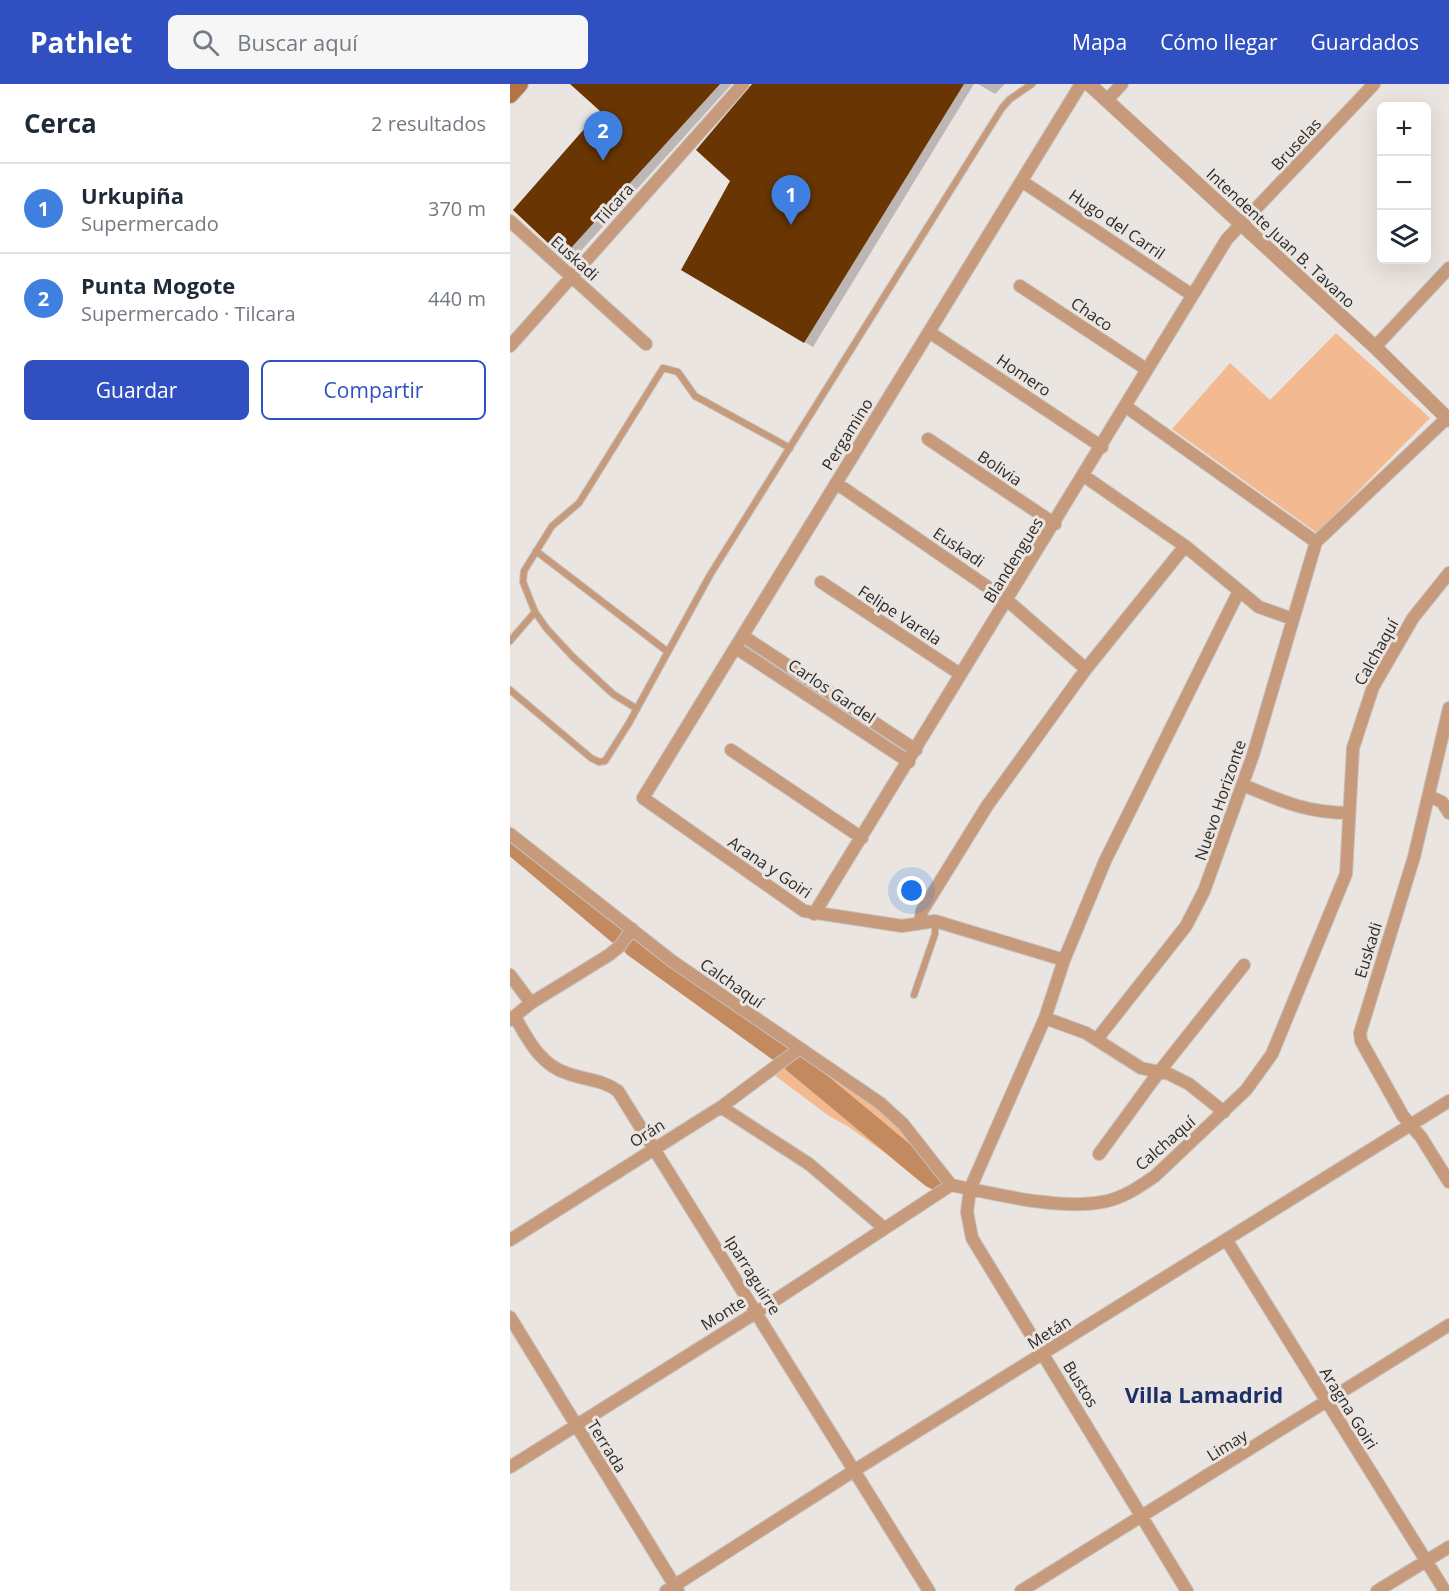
<!DOCTYPE html>
<html lang="es">
<head>
<meta charset="utf-8">
<style>
  body { margin:0; font-family:"Open Sans",sans-serif; background:#f6f6f7; color:#1f2937 }
  .controls { position:absolute; right:18px; top:18px; display:grid; overflow:hidden; border-radius:9px; box-shadow:0 6px 24px #0002 }
  .controls button { width:54px; height:54px; display:grid; place-items:center; padding:0; border:0; border-bottom:2px solid #e0e1e3; background:#fff; color:#1f2937; font:30px sans-serif }
  .you { position:absolute; left:402px; top:807px; width:21px; height:21px; margin:-15px; border:4px solid #fff; border-radius:50%; background:#1a73e8; box-shadow:0 0 0 9px #1a73e833 }
  .badge { display:grid; place-items:center; width:39px; height:39px; border-radius:50%; background:#3050c1; color:#fff; font-size:20px; font-weight:700 }
  .pin { position:absolute; translate:-50% -50px; filter:drop-shadow(0 2px 3px #0008) }
  .pin::after { content:''; position:absolute; top:32px; width:21px; height:18px; background:inherit; clip-path:polygon(0 0,100% 0,50% 100%) }
  .list { margin:0; padding:0; list-style:none }
  h2 { display:flex; justify-content:space-between; align-items:center; height:78px; margin:0; padding:0 24px; font-size:26px }
  h2 small { font-size:20px; font-weight:400; color:#747a83 }
  .list li { display:grid; grid-template-columns:39px 1fr auto; gap:18px; align-items:center; box-sizing:border-box; height:90px; padding:0 24px; border-top:2px solid #e0e1e3 }
  .list b { display:block; font-size:22px; white-space:nowrap }
  .list p { margin:0; font-size:20px; white-space:nowrap; color:#747a83 }
  .list em { font-size:20px; font-style:normal; color:#747a83 }
  .actions { display:flex; gap:12px; padding:18px 24px }
  .actions a { flex:1; padding:14px 0; border:2px solid #3050c1; border-radius:9px; text-align:center; font-size:21px; color:#3050c1 }
  .actions .main { background:#3050c1; color:#fff }
  .icon { flex:none; width:33px; height:33px; fill:none; stroke:currentColor; stroke-width:2; stroke-linecap:round; stroke-linejoin:round }
  .map { position:relative; flex:none; width:939px; height:1507px; overflow:hidden }
  header { display:flex; align-items:center; gap:36px; box-sizing:border-box; height:84px; padding:0 30px; background:#3050c1; color:#fff }
  header strong { font-size:28px }
  nav { display:flex; gap:33px; margin-inline-start:auto; font-size:21px }
  .search { width:420px; height:54px; background:#f6f6f7; display:flex; align-items:center; gap:15px; box-sizing:border-box; padding:0 21px; border-radius:9px; color:#747a83; font-size:22px }
  main { display:flex }
  aside { flex:1; background:#fff }
  .map>svg:first-child { display:block }
</style>
</head>
<body>
<header>
<strong>Pathlet</strong>
<div class="search"><svg class="icon" aria-label="search" viewBox="0 0 24 24"><circle cx="10" cy="10" r="6"/><path d="M15 15l6 6"/></svg>Buscar aquí</div>
<nav><a>Mapa</a><a>Cómo llegar</a><a>Guardados</a></nav>
</header>
<main>
<aside>
<h2>Cerca<small>2 resultados</small></h2>
<ul class="list">
<li><span class="badge" style="background:#3f7fe0">1</span><div><b>Urkupiña</b><p>Supermercado</p></div><em>370 m</em></li>
<li><span class="badge" style="background:#3f7fe0">2</span><div><b>Punta Mogote</b><p>Supermercado · Tilcara</p></div><em>440 m</em></li>
</ul>
<div class="actions"><a class="main">Guardar</a><a>Compartir</a></div>
</aside>
<div class="map">
<svg width="939" height="1507" viewBox="0 0 939 1507">
  <rect width="100%" height="100%" fill="#ebe5e1"/>
  <path fill="#f3ba91" d="M826,249L920,334L807,449L662,345L720,279L760,316Z
    M287,973L297,977L370,1024L398,1054L429,1092L426,1101L408,1096L375,1069L339,1043L319,1032L263,990Z"/>
  <path fill="#0003" d="M63,0H222L69,169L40,159L93,27Z
    M246,0H464L303,263L173,185L222,97Z
    M468,0H495L485,10Z"/>
  <g fill="none" stroke-linecap="round" stroke-linejoin="round">
    <path stroke="#c48a5f" stroke-width="22" d="M0,758L108,849
      M124,862L268,966
      M285,979L422,1093L430,1097"/>
  </g>
  <path fill="#683503" d="M60,0H210L60,165L39,160L3,126L90,27Z
    M242,0H454L294,259L171,186L220,97L186,66Z"/>
  <g fill="none" stroke-linecap="round" stroke-linejoin="round">
    <defs>
      <path id="service" d="M26,467L158,568
        M0,557L25,528
        M0,606L81,674L89,678L95,677L119,639L200,491L492,24L500,15L522,0
        M127,625L103,610L63,573L37,545L25,528L13,498L14,487L42,442L69,419L153,284L168,288L185,312L280,364
        M404,911L425,850V837"/>
      <path id="minor" d="M597,16L612,0
        M513,98L682,211
        M0,137L136,260
        M510,202L636,285
        M419,248L592,363
        M0,262L233,0
        M865,263L939,184
        M615,322L806,458
        M418,355L545,440
        M574,392L675,462L749,523L783,535
        M326,399L498,517L576,585
        M311,498L450,590
        M233,552L406,666
        M226,564L399,678
        M939,624L904,773L850,949L851,957L893,1032L911,1053L939,1098
        M221,666L352,754
        M733,701C771,717 797,729 839,729
        M919,712L932,718L939,729
        M0,750L162,877L370,1019L393,1040L441,1101C486,1110 547,1126 592,1118C612,1115 629,1103 645,1092L736,1006L762,970L836,790L843,664L863,603L903,534L939,489
        M304,830L717,155L864,0
        M410,838L412,827L477,722L576,585L675,462
        M554,876L425,837L392,842L294,827L133,714L571,0
        M0,891L21,919
        M5,933C18,956 31,982 59,990C77,996 93,996 108,1007L419,1507
        M535,934L576,949L631,984L659,990L679,1000L714,1028
        M0,936L21,919L99,871L110,862L122,845
        M587,955L676,842L694,807L743,671L806,458L937,334
        M211,1023L299,1080L374,1144
        M589,1070L649,988L734,881
        M0,1156L211,1023L289,965
        M717,1157L935,1507
        M0,1233L168,1507
        M0,1383L247,1228L441,1101
        M156,1507L345,1386L939,1017
        M511,1507L939,1241
        M677,1507L462,1154L457,1128L460,1105L535,934L554,876L595,777L729,507
        M867,1507L939,1463"/>
      <path id="tertiary" d="M579,0L865,263L939,336"/>
      <path id="secondary" d="M0,11L10,0"/>
    </defs>
    <use href="#service" stroke="#c5c0bc" stroke-width="8"/>
    <use href="#minor" stroke="#c5c0bc" stroke-width="14"/>
    <use href="#tertiary" stroke="#c5c0bc" stroke-width="15"/>
    <use href="#secondary" stroke="#c5c0bc" stroke-width="18"/>
    <use href="#service" stroke="#c69a7a" stroke-width="6"/>
    <use href="#minor" stroke="#c69a7a" stroke-width="12"/>
    <use href="#tertiary" stroke="#c69a7a" stroke-width="14"/>
    <use href="#secondary" stroke="#b37342" stroke-width="16"/>
  </g>
  <g text-anchor="middle" stroke-width="6" stroke-linejoin="round" paint-order="stroke">
    <g font-size="16" fill="#2d2b29" stroke="#ebe5e1">
      <text transform="translate(786 60) rotate(-47)" y="6">Bruselas</text>
      <text transform="translate(104 120) rotate(-48)" y="6">Tilcara</text>
      <text transform="translate(607 140) rotate(34)" y="6">Hugo del Carril</text>
      <text transform="translate(771 154) rotate(43)" y="6">Intendente Juan B. Tavano</text>
      <text transform="translate(65 174) rotate(42)" y="6">Euskadi</text>
      <text transform="translate(582 230) rotate(34)" y="6">Chaco</text>
      <text transform="translate(514 291) rotate(34)" y="6">Homero</text>
      <text transform="translate(337 350) rotate(-58)" y="6">Pergamino</text>
      <text transform="translate(490 384) rotate(34)" y="6">Bolivia</text>
      <text transform="translate(449 463) rotate(34)" y="6">Euskadi</text>
      <text transform="translate(503 476) rotate(-58)" y="6">Blandengues</text>
      <text transform="translate(390 531) rotate(33)" y="6">Felipe Varela</text>
      <text transform="translate(866 568) rotate(-61)" y="6">Calchaquí</text>
      <text transform="translate(322 607) rotate(34)" y="6">Carlos Gardel</text>
      <text transform="translate(710 716) rotate(-71)" y="6">Nuevo Horizonte</text>
      <text transform="translate(260 783) rotate(34)" y="6">Arana y Goiri</text>
      <text transform="translate(858 866) rotate(-73)" y="6">Euskadi</text>
      <text transform="translate(222 899) rotate(35)" y="6">Calchaquí</text>
      <text transform="translate(137 1049) rotate(-32)" y="6">Orán</text>
      <text transform="translate(655 1059) rotate(-41)" y="6">Calchaquí</text>
      <text transform="translate(243 1191) rotate(58)" y="6">Iparraguirre</text>
      <text transform="translate(213 1229) rotate(-32)" y="6">Monte</text>
      <text transform="translate(539 1248) rotate(-32)" y="6">Metán</text>
      <text transform="translate(571 1300) rotate(58)" y="6">Bustos</text>
      <text transform="translate(839 1324) rotate(58)" y="6">Aragna Goiri</text>
      <text transform="translate(717 1361) rotate(-32)" y="6">Limay</text>
      <text transform="translate(97 1362) rotate(58)" y="6">Terrada</text>
    </g>
    <g font-size="22" font-weight="bold" fill="#1c2f66" stroke="#ebe5e1">
      <text x="694" y="1319">Villa Lamadrid</text>
    </g>
  </g>
</svg>
<div class="controls">
<button>+</button>
<button>−</button>
<button><svg class="icon" aria-label="layers" viewBox="0 0 24 24"><path d="M12 4l9 5-9 5-9-5zM3 14l9 5 9-5"/></svg></button>
</div>
<div class="you"></div>
<div class="pin badge" style="left:281px;top:141px;background:#3f7fe0">1</div>
<div class="pin badge" style="left:93px;top:77px;background:#3f7fe0">2</div>
</div>
</main>
</body>
</html>
